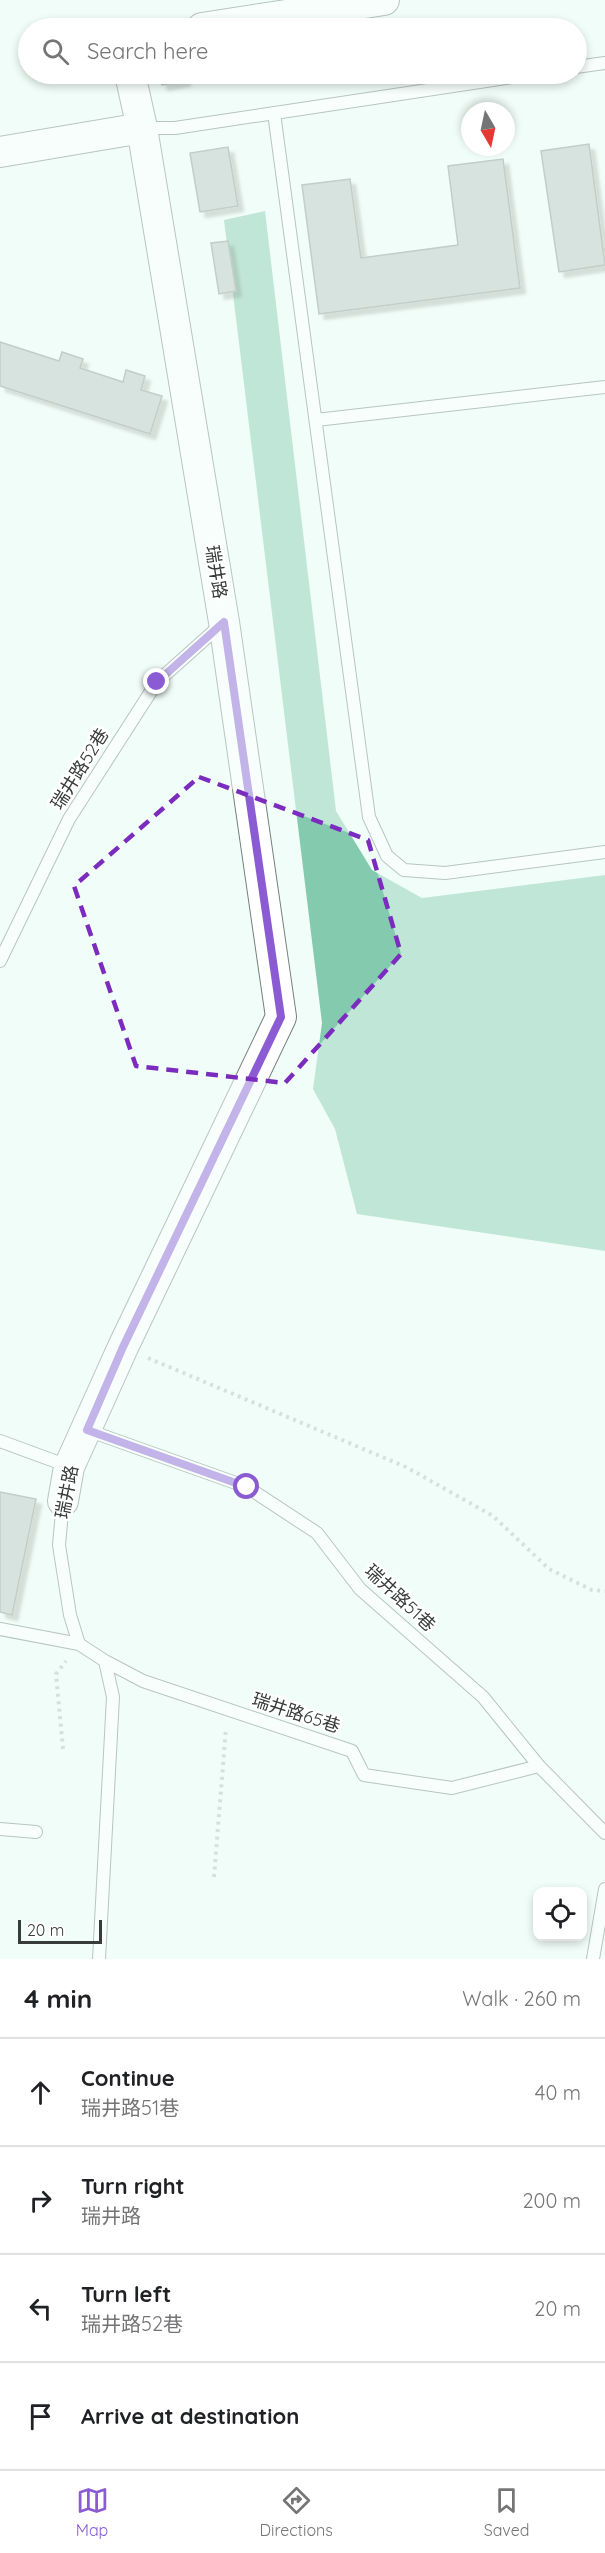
<!DOCTYPE html>
<html lang="en">
<head>
<meta charset="utf-8">
<style>
  body { margin:0; font-family:Quicksand,"Noto Sans TC",sans-serif; background:#f6f6f6; color:#202124 }
  .controls { position:absolute; right:18px; bottom:18px; display:grid; overflow:hidden; border-radius:12px; box-shadow:0 3px 9px #0003 }
  .controls button { width:54px; height:54px; display:grid; place-items:center; padding:0; border:0; border-bottom:2px solid #e0e0e0; background:#fff; color:#202124; font:30px sans-serif }
  .compass { position:absolute; left:461px; top:102px; width:54px; height:54px; border-radius:50%; background:#fff; box-shadow:0 3px 9px #0003; rotate:171deg }
  .scale { position:absolute; left:18px; bottom:15px; width:84px; box-sizing:border-box; padding-left:6px; border:3px solid #373b39; border-top:0; font-size:16px; line-height:21px; white-space:nowrap; color:#373b39; -webkit-text-stroke:4px #fff; paint-order:stroke }
  .stop { position:absolute; width:18px; height:18px; margin:-14px; border:4px solid #8b5bd4; border-radius:50%; background:#fff }
  .stop.end { background:#8b5bd4; border-color:#fff; box-shadow:0 2px 6px #0008 }
  .list { margin:0; padding:0; list-style:none }
  h2 { display:flex; justify-content:space-between; align-items:center; height:78px; margin:0; padding:0 24px; font-size:26px }
  h2 small { font-size:20px; font-weight:400; color:#757577 }
  .list li { display:grid; grid-template-columns:39px 1fr auto; gap:18px; align-items:center; box-sizing:border-box; height:108px; padding:0 24px; border-top:2px solid #e0e0e0 }
  .list b { display:block; font-size:22px; white-space:nowrap }
  .list p { margin:0; font-size:20px; white-space:nowrap; color:#757577 }
  .list em { font-size:20px; font-style:normal; color:#757577 }
  .icon { flex:none; width:33px; height:33px; fill:none; stroke:currentColor; stroke-width:2; stroke-linecap:round; stroke-linejoin:round }
  .map { position:relative; flex:none; width:605px; height:1959px; overflow:hidden }
  .search { position:absolute; background:#fff; box-shadow:0 3px 9px #0003; left:18px; right:18px; top:18px; height:66px; display:flex; align-items:center; gap:15px; box-sizing:border-box; padding:0 21px; border-radius:33px; color:#757577; font-size:22px }
  .sheet { height:510px; background:#fff }
  nav { display:flex; justify-content:space-around; align-items:center; box-sizing:border-box; height:84px; border-top:2px solid #e0e0e0; background:#fff; font-size:16px; color:#757577 }
  nav a { display:grid; justify-items:center; gap:3px }
  nav .on { color:#8b5bd4 }
  .map>svg:first-child { display:block }
</style>
</head>
<body>
<div class="map">
<svg width="605" height="1959" viewBox="0 0 605 1959">
  <defs>
    <filter id="shadow"><feDropShadow dx="5.5" dy="5.5" stdDeviation="1.5" flood-color="#0004"/></filter>
  </defs>
  <rect width="100%" height="100%" fill="#f1fdf8"/>
  <path fill="#84caaf" d="M265,211L336,811L372,870L422,898L605,875V1251L357,1214L335,1129L313,1089L322,1023L224,220Z"/>
  <path fill="#b8c3be" stroke="#89948f" stroke-width="1.5" filter="url(#shadow)" d="M160,74H184L185,81L162,85Z
    M589,144L605,265L559,272L541,151Z
    M228,147L238,206L200,212L190,153Z
    M503,159L520,288L319,314L302,185L350,179L361,258L458,245L448,166Z
    M228,241L236,291L219,294L211,243Z
    M0,342L59,361L62,352L83,359L80,368L123,382L126,370L145,376L141,390L162,396L150,434L0,386Z
    M0,1492L36,1499L12,1615L0,1612Z"/>
  <g fill="none" stroke-linecap="round" stroke-linejoin="round">
    <defs>
      <path id="service" d="M576,67L605,63
        M274,113L369,817L387,856L404,870L445,873L605,852
        M143,128H175L533,74
        M316,420L605,387
        M0,961L69,819L157,682L223,623
        M87,1430L247,1487L317,1533L360,1589L483,1697L539,1766L605,1833
        M0,1441L68,1466
        M63,1501L59,1545L70,1615L79,1644L105,1661L113,1697L99,1959
        M0,1629L79,1644
        M105,1661L143,1681L352,1751L364,1775L452,1788L539,1766
        M0,1829L36,1832
        M593,1959L605,1889"/>
      <path id="tertiary" d="M202,28L384,0
        M0,152L142,128
        M63,1501L69,1467L123,1347L281,1017L224,622L142,128L130,74"/>
    </defs>
    <use href="#service" stroke="#75807b" stroke-width="14"/>
    <use href="#tertiary" stroke="#75807b" stroke-width="32"/>
    <path stroke="#b5bfba" stroke-width="4" stroke-dasharray="3 4.5" stroke-linecap="butt" d="M148,1358L406,1467L493,1516L549,1569L592,1590L605,1591
      M63,1749L56,1674L66,1661
      M214,1877L226,1728"/>
    <use href="#service" stroke="#fff" stroke-width="12"/>
    <use href="#tertiary" stroke="#fff" stroke-width="30"/>
  </g>
  <g fill="none" stroke-linecap="round" stroke-linejoin="round">
    <path stroke="#8b5bd4" stroke-width="8" d="M157,682L224,622L281,1017L123,1347L87,1430L247,1487"/>
  </g>
  <path d="M0 0H605V1959H0ZM199,777L368,840L401,954L285,1083L136,1066L74,886Z" fill="#f1fdf8" fill-opacity=".55" fill-rule="evenodd"/>
  <path fill="none" stroke="#7b2cbf" stroke-width="4.5" stroke-dasharray="12 8" stroke-linejoin="round" d="M199,777L368,840L401,954L285,1083L136,1066L74,886Z"/>
  <g text-anchor="middle" stroke-width="5" stroke-linejoin="round" paint-order="stroke">
    <g font-size="18" fill="#373b39" stroke="#fff">
      <text transform="translate(216 572) rotate(81)" y="6">瑞井路</text>
      <text transform="translate(80 769) rotate(-58)" y="6">瑞井路52巷</text>
      <text transform="translate(67 1492) rotate(-79)" y="6">瑞井路</text>
      <text transform="translate(400 1598) rotate(43)" y="6">瑞井路51巷</text>
      <text transform="translate(296 1713) rotate(18)" y="6">瑞井路65巷</text>
    </g>
  </g>
</svg>
<div class="controls">
<button><svg class="icon" aria-label="locate" viewBox="0 0 24 24"><circle cx="12" cy="12" r="6"/><path d="M12 2v4M12 18v4M2 12h4M18 12h4"/></svg></button>
</div>
<svg class="compass" viewBox="-18 -18 36 36"><path d="M0-13l5 13h-10z" fill="#e53935"/><path d="M0 13l5-13h-10z" fill="#757577"/></svg>
<div class="scale">20 m</div>
<div class="stop" style="left:247px;top:1487px"></div>
<div class="stop end" style="left:157px;top:682px"></div>
<div class="search"><svg class="icon" aria-label="search" viewBox="0 0 24 24"><circle cx="10" cy="10" r="6"/><path d="M15 15l6 6"/></svg>Search here</div>
</div>
<section class="sheet">
<h2>4 min<small>Walk · 260 m</small></h2>
<ul class="list">
<li><svg class="icon" aria-label="ahead" viewBox="0 0 24 24"><path d="M12 20V5M6 11l6-6 6 6"/></svg><div><b>Continue</b><p>瑞井路51巷</p></div><em>40 m</em></li>
<li><svg class="icon" aria-label="right" viewBox="0 0 24 24"><path d="M7 20v-9h11M14 6l5 5-5 5"/></svg><div><b>Turn right</b><p>瑞井路</p></div><em>200 m</em></li>
<li><svg class="icon" aria-label="left" viewBox="0 0 24 24"><path d="M17 20v-9H6M10 6l-5 5 5 5"/></svg><div><b>Turn left</b><p>瑞井路52巷</p></div><em>20 m</em></li>
<li><svg class="icon" aria-label="arrive" viewBox="0 0 24 24"><path d="M6 21V4h12l-3 4 3 4H6"/></svg><div><b>Arrive at destination</b></div></li>
</ul>
</section>
<nav>
<a class="on"><svg class="icon" aria-label="map" viewBox="0 0 24 24"><path d="M3 6l6-2 6 2 6-2v14l-6 2-6-2-6 2zM9 4v14M15 6v14"/></svg>Map</a>
<a><svg class="icon" aria-label="directions" viewBox="0 0 24 24"><path d="M12 3l9 9-9 9-9-9zM9 14v-3h6M13 9l2 2-2 2"/></svg>Directions</a>
<a><svg class="icon" aria-label="saved" viewBox="0 0 24 24"><path d="M7 4h10v16l-5-4-5 4z"/></svg>Saved</a>
</nav>
</body>
</html>
